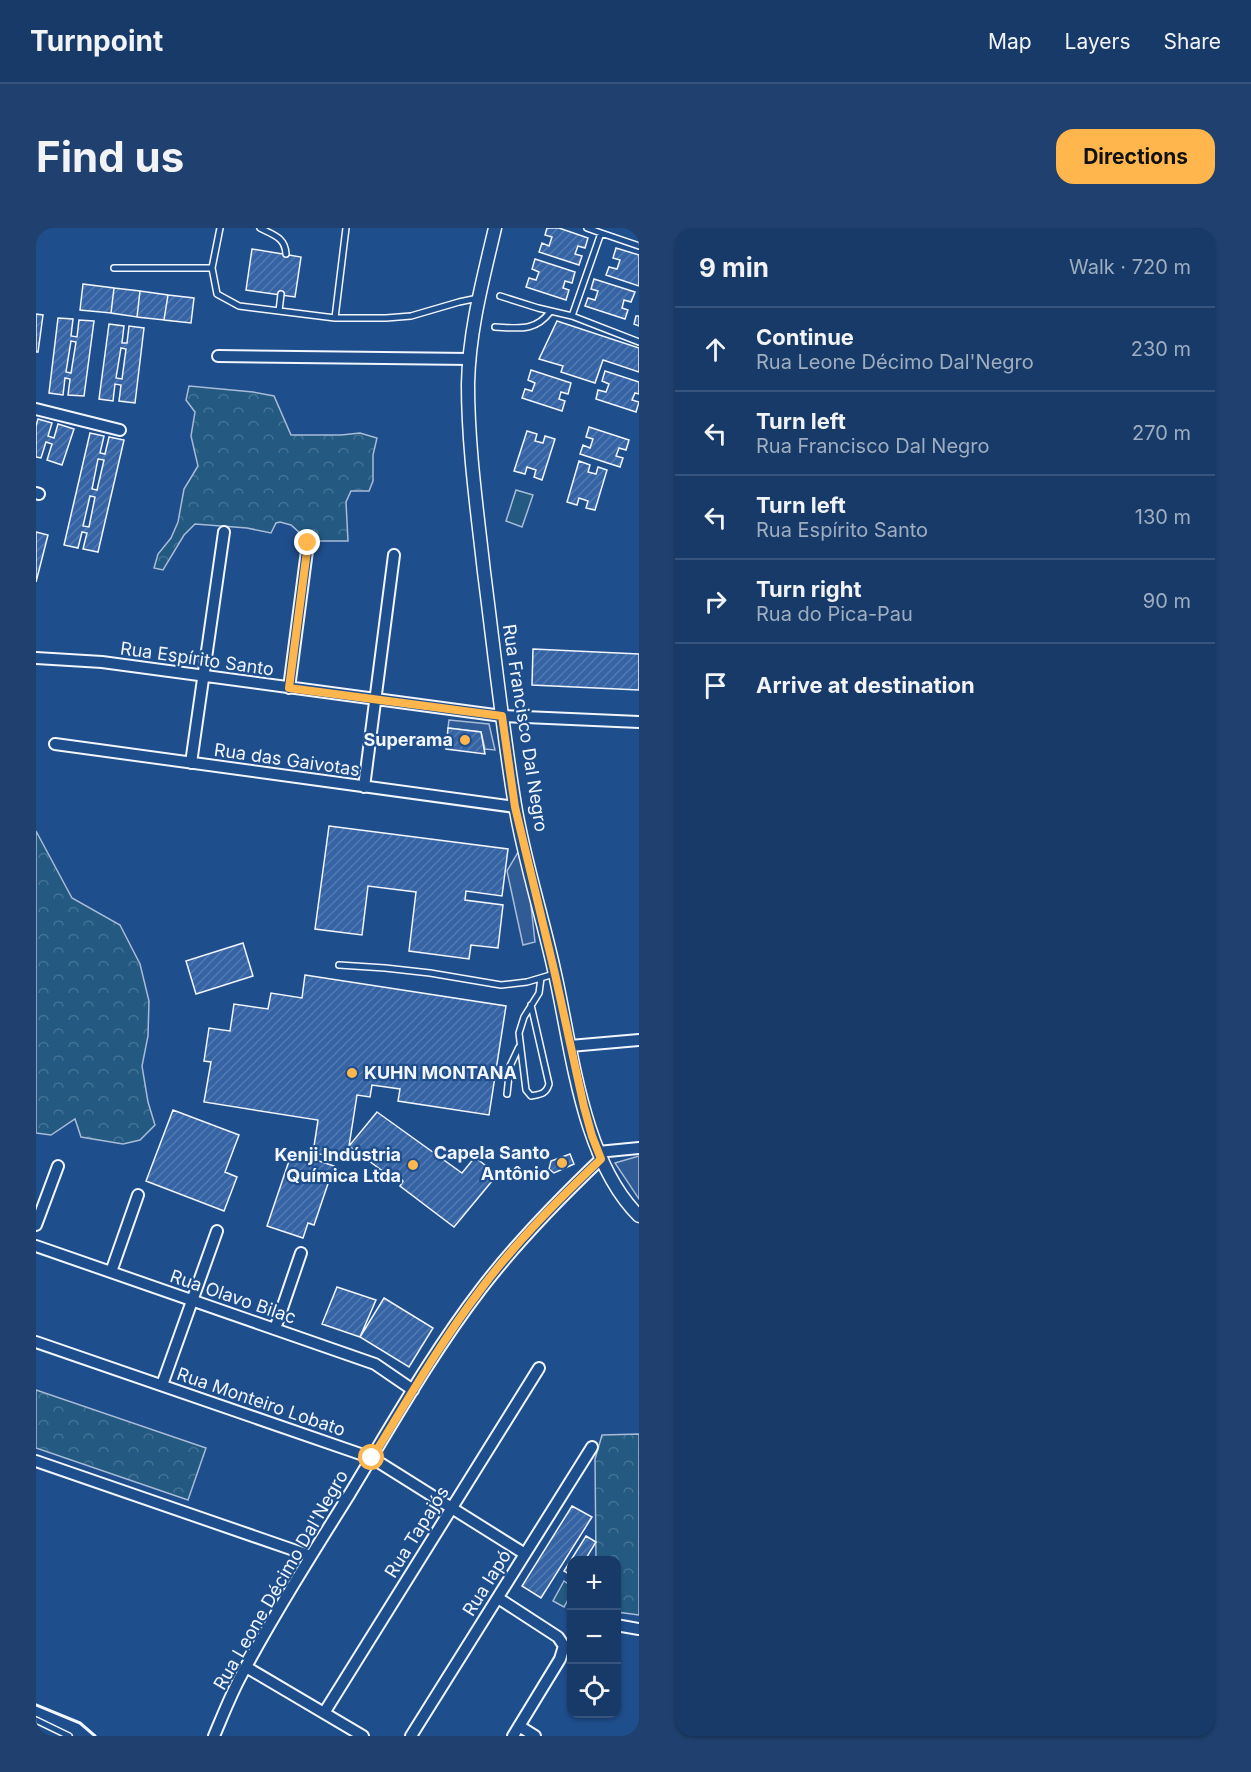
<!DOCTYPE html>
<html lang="en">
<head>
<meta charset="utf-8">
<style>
  body { margin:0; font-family:Inter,sans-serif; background:#20416f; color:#f1f3f6 }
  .controls { position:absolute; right:18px; bottom:18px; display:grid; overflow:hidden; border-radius:12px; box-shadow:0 2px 4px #0004 }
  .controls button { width:54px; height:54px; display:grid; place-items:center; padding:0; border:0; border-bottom:2px solid #36547d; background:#173a69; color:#f1f3f6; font:30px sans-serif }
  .stop { position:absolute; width:18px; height:18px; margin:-14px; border:4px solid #ffb74d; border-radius:50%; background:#fff }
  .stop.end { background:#ffb74d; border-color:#fff; box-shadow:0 2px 6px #0008 }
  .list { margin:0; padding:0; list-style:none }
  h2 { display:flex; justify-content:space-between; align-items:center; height:78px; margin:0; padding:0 24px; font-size:26px }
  h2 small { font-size:20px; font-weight:400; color:#9eadc0 }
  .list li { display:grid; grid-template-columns:39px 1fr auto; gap:18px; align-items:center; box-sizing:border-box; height:84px; padding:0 24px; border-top:2px solid #36547d }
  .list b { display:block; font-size:22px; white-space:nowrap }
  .list p { margin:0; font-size:20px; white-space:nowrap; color:#9eadc0 }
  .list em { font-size:20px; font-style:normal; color:#9eadc0 }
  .icon { flex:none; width:33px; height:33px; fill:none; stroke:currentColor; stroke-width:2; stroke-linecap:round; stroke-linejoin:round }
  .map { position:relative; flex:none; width:603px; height:1508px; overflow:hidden; border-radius:18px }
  header { display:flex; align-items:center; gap:36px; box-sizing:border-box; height:84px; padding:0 30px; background:#173a69; border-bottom:2px solid #36547d }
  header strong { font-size:28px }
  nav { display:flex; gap:33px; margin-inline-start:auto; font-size:21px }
  .intro { display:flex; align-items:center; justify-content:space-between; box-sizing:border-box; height:144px; padding:0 36px }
  h1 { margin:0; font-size:42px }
  .button { padding:15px 27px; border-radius:18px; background:#ffb74d; color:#111; font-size:21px; font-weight:700 }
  main { display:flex; gap:36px; padding:0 36px }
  aside { flex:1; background:#173a69; border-radius:18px; box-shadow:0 2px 4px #0004 }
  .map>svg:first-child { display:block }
</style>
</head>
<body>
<header>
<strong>Turnpoint</strong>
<nav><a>Map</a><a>Layers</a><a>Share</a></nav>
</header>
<div class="intro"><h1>Find us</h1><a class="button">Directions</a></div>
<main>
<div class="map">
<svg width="603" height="1508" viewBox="0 0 603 1508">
  <defs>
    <pattern id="forest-crowns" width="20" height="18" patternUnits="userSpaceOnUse" patternTransform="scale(1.5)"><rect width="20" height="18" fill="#245a82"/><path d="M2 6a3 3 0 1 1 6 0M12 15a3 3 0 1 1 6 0" fill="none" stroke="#447295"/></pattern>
    <pattern id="building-hatch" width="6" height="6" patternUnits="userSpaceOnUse" patternTransform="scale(1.5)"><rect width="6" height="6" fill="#3563a3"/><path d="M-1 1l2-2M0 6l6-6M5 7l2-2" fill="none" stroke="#537ab1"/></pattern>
  </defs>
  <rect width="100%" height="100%" fill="#1f4e8c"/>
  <path fill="#245a82" stroke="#a8bbd7" stroke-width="1.5" d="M480,262L497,267L486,299L470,293Z
    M528,1353L535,1358V1366L528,1379L517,1373Z"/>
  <path fill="url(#forest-crowns)" stroke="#a8bbd7" stroke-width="1.5" d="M153,158L217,164L238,168L255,207H305L324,205L341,210L337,227V253L333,263H315L310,274L312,313H284L264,305L255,297L244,294L240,295L235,305L211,300L159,296L148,307L127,342L118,340L122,326L135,310L142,294L148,261L162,238L155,208L159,184L150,172Z
    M0,603L36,670L84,697L104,736L113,773L112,808L106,838L112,874L119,897L104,912L87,916L45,909L39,891L15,907L0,905Z
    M0,1162L170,1220L152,1272L0,1220Z
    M603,1206V1387L581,1384L580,1332H560L559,1231L566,1207Z"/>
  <path fill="#305b95" stroke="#a8bbd7" stroke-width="1.5" d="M413,492L453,496L459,522L449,521L445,504L412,500Z
    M488,614L499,714L487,717L471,643Z
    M603,928V971L579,935Z"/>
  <path fill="url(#building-hatch)" stroke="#f2f6ff" stroke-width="1.5" fill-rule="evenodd" d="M511,0H523L552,10L549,20L542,18L539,26L546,28L543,37L503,24L506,15L513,18L516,9L509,7Z
    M580,20L603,27V58L570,47L573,39L581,41L584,32L577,30Z
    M216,21L265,29L259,69L210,62Z
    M499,31L539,44L536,55L529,53L527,60L533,62L530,72L490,59L493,50L500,52L503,44L496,41Z
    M558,51L599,64L595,74L588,72L586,80L592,82L589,91L549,78L552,70L559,72L562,63L555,61Z
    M47,56L78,60L75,85L44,82Z
    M78,60L104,63L101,89L75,85Z
    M104,63L132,67L128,92L101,89Z
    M132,67L158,70L155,95L128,92Z
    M0,86L7,87L2,124H0Z
    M600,88H603V98L598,96Z
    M22,90L37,91L35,108L41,109L43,92L58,93L48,168L32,167L34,151L29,150L27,167L13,165ZM35,113L40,114L35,145L30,144Z
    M521,93L603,120V144L567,132L559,155L525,144L527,138L503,131Z
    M73,96L88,98L86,115H91L93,98L108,100L99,175L83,173L85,157L79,156L77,173L63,171ZM85,120L90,121L86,151L80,150Z
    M495,142L535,155L532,166L525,164L523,171L529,173L526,183L486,170L489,161L496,163L499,155L492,152Z
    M569,143L603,154V166L599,165L596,172L603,174L600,184L560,171L562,162L570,164L573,156L566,153Z
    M2,191L16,195L12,208L18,210L22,196L38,201L26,237L11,232L16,216L10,214L5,230L0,229V198Z
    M553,199L593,212L590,222L583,220L580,228L587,230L584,239L544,226L547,217L554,220L557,211L550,209Z
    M491,203L501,206L499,213L507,215L509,208L519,211L506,252L498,249L500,242L491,239L489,246L478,243Z
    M54,205L68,208L64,225L69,226L73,209L88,212L62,324L47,321L51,305L46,304L42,320L28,317ZM62,231L68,232L61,262L56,261ZM54,268L59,269L53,299L47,298Z
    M543,233L554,237L552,244L560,246L562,239L571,242L559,282L550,280L552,273L543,270L541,277L531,274Z
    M0,304L12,307L0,354Z
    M497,421L603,426V462L496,457Z
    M412,500L445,504L449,526L410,521Z
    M293,598L472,621L466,668L430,663L429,672L467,677L462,720L435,717L433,731L373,723L380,664L332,658L326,707L279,701Z
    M207,715L217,748L160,766L150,733Z
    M269,747L470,778L453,887L362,873L364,861L336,857L334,869L321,867L311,931L277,925L282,892L168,874L175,834L168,833L173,800L194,803L198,776L232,781L235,765L266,770Z
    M137,882L203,907L189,944L201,949L188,983L110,953Z
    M341,884L426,945L439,929L461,947L418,999L364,958L367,953L359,945L356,950L313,918Z
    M256,924L298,938L278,997L272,995L267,1010L231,998Z
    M534,926L538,936L518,945L513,941L515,933Z
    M301,1059L340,1072L324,1109L286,1096Z
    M348,1070L397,1100L373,1139L324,1109Z
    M536,1278L556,1289L505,1370L486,1358Z
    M550,1308L560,1314L549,1332H536V1348L528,1343Z"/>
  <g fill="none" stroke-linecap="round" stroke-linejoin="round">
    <defs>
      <path id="service" d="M184,0L176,40L181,66L203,78L299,90H350L375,88L423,74L442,70
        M224,0C237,7 249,9 250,26
        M551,0L565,5
        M78,40H176
        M464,68L502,80L536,88L565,5L603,18
        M243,83L245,66
        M536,88L603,114
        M299,90L310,0
        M459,99C482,100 499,104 514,84
        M303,737L349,740L394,745L465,757L491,754L518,746
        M495,777L513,856C510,866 505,866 495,868L490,862L483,805L488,789L503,765L505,750
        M471,866L474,838L483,819
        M0,1492L33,1508"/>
      <path id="minor" d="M182,128L434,131
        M0,181L84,202
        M0,265L3,266
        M0,430L66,434L466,488L603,494
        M253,460L272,315
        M19,516L479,579
        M155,535L188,304
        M328,559L358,327
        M534,818L603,812
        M562,924L603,920
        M0,997L22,938
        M0,1018L339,1136L377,1162
        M75,1044L102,967
        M239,1101L265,1025
        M0,1114L336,1230L489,1326
        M126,1157L181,1003
        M0,1233L275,1328
        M462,1370L522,1409L528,1418L524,1431L477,1508
        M580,1397L603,1401
        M210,1439L327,1508
        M288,1485L503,1140
        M483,1498L499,1508
        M178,1508C187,1487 195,1466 206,1446C239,1385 276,1326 313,1267C355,1198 396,1125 445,1061C481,1014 522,972 565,931
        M375,1508L556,1219"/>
      <path id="tertiary" d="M459,0C447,51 433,103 432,156C432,219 441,281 448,344C458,421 466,499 479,577C488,632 507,690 519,746C536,821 546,932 603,988"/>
    </defs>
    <use href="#service" stroke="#f2f6ff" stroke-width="8"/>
    <use href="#minor" stroke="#f2f6ff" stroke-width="14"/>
    <use href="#tertiary" stroke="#f2f6ff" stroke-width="15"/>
    <use href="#service" stroke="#1f4e8c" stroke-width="5"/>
    <use href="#minor" stroke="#1f4e8c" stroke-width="10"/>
    <use href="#tertiary" stroke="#1f4e8c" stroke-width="12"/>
    <path stroke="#f2f6ff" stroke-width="3" d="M0,1477L44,1495L59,1508"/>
  </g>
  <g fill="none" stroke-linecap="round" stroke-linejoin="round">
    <path stroke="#ffb74d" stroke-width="8" d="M272,315L253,460L466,488L479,579L519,746L548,879L556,908L565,931C522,972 480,1014 445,1061C404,1115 371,1173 336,1230"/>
  </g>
  <g fill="#ffb74d" stroke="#1f4e8c" stroke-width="2">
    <circle cx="429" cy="512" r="6"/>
    <circle cx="316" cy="845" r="6"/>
    <circle cx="526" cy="935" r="6"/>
    <circle cx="377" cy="937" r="6"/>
  </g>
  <g text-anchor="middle" stroke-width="4.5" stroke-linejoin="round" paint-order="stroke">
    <g font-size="18" fill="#f2f6ff" stroke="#1f4e8c">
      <text transform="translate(161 431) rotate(8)" y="6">Rua Espírito Santo</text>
      <text transform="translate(489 500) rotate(81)" y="6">Rua Francisco Dal Negro</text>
      <text transform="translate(251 532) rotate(8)" y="6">Rua das Gaivotas</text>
      <text transform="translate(197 1069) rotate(19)" y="6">Rua Olavo Bilac</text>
      <text transform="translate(225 1174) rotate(19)" y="6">Rua Monteiro Lobato</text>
      <text transform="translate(381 1304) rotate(-58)" y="6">Rua Tapajós</text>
      <text transform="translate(245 1352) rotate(-60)" y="6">Rua Leone Décimo Dal'Negro</text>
      <text transform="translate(451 1355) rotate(-58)" y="6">Rua Iapó</text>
    </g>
    <g font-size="18" font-weight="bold" fill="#f2f6ff" stroke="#1f4e8c" text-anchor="end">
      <text x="417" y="518">Superama</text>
      <text x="328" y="851" text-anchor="start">KUHN MONTANA</text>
      <text x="514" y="931">Capela Santo<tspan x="514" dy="21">Antônio</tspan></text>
      <text x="365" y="933">Kenji Indústria<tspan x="365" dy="21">Química Ltda</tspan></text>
    </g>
  </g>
</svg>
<div class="controls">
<button>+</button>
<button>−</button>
<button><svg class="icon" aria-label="locate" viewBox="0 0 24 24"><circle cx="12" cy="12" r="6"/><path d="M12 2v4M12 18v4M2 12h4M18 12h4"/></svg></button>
</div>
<div class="stop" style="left:336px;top:1230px"></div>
<div class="stop end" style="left:272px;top:315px"></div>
</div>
<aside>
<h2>9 min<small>Walk · 720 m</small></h2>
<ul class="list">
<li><svg class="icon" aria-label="ahead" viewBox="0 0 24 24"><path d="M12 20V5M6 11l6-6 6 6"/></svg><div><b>Continue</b><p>Rua Leone Décimo Dal'Negro</p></div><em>230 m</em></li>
<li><svg class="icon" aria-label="left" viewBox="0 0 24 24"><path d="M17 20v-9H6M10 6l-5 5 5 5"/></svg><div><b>Turn left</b><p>Rua Francisco Dal Negro</p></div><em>270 m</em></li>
<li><svg class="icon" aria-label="left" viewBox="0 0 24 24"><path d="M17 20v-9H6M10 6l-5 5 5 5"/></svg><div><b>Turn left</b><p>Rua Espírito Santo</p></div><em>130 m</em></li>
<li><svg class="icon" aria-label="right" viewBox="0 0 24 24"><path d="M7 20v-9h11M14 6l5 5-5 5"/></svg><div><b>Turn right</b><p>Rua do Pica-Pau</p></div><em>90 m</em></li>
<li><svg class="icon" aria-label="arrive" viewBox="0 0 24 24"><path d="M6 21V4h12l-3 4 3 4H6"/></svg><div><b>Arrive at destination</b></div></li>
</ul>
</aside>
</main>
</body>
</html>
